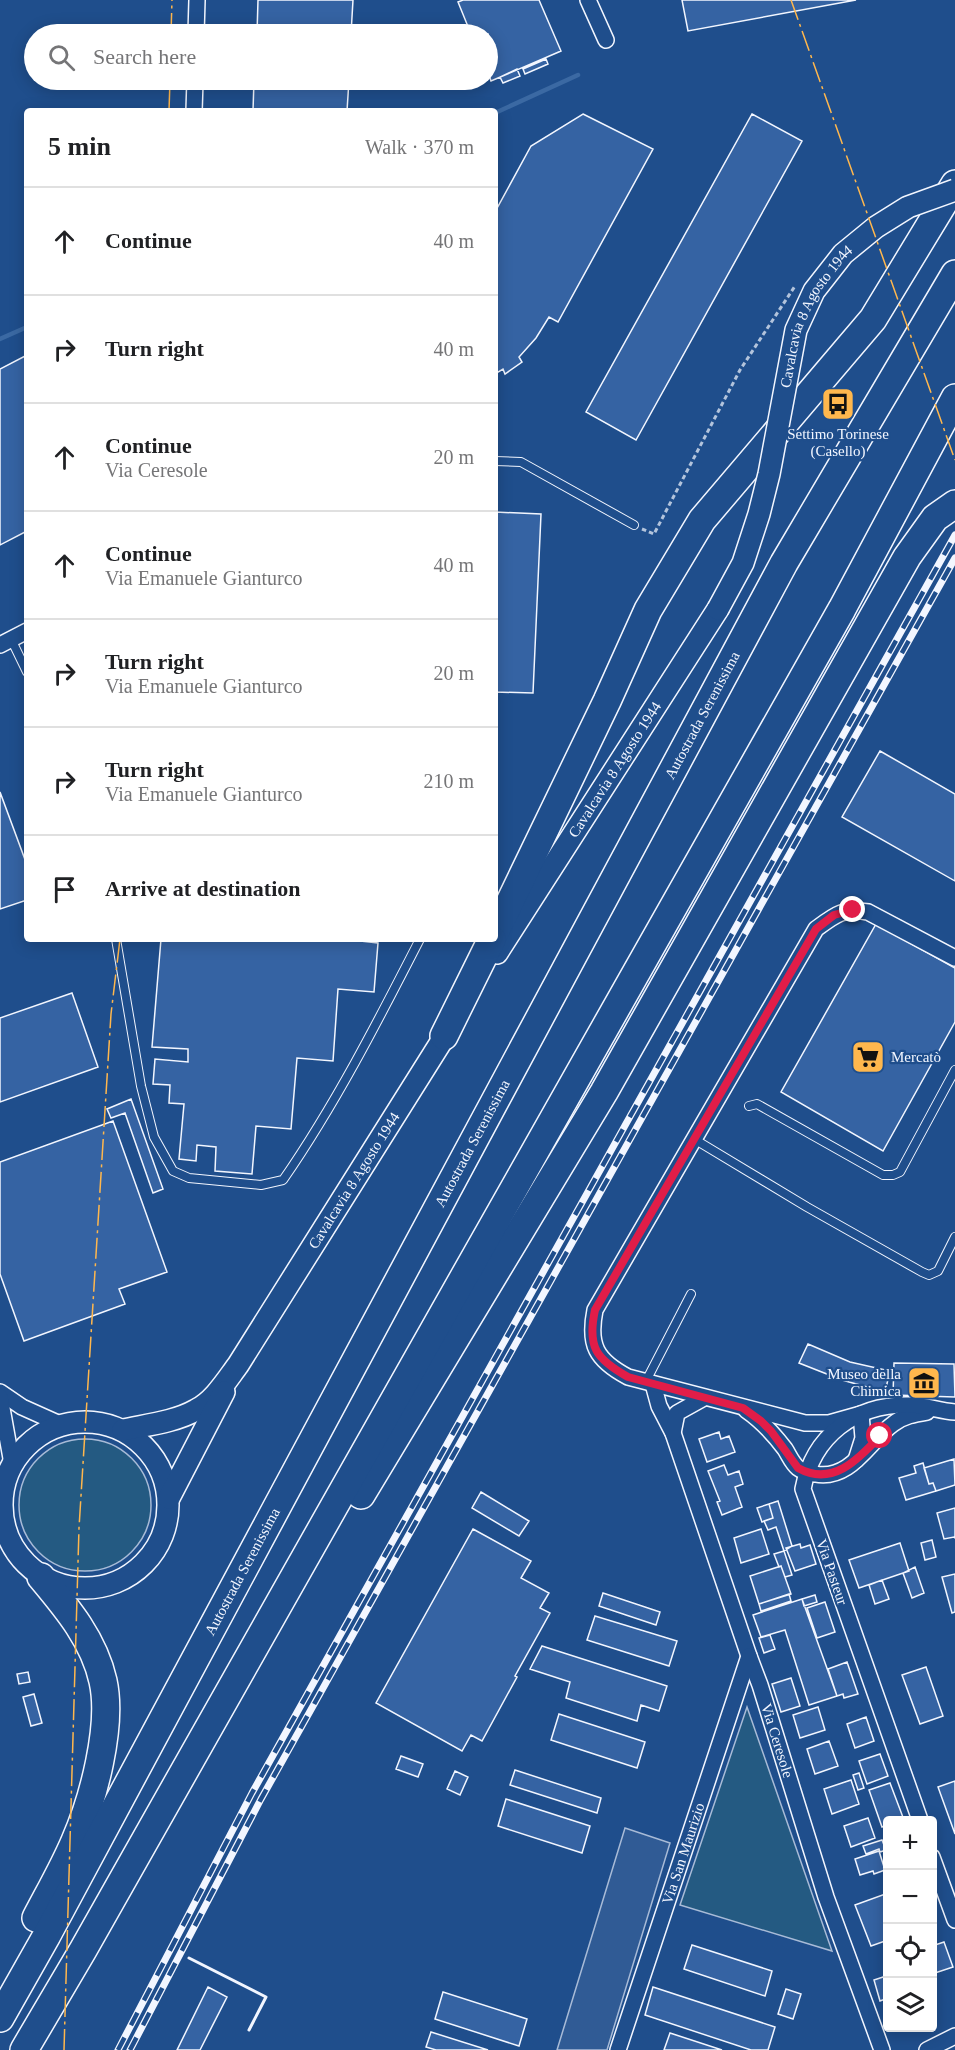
<!DOCTYPE html>
<html lang="en">
<head>
<meta charset="utf-8">
<style>
  body { margin:0; font-family:Georgia,serif; background:#f6f6f6; color:#202124 }
  .controls { position:absolute; right:18px; bottom:18px; display:grid; overflow:hidden; border-radius:6px; box-shadow:0 3px 15px #0003 }
  .controls button { width:54px; height:54px; display:grid; place-items:center; padding:0; border:0; border-bottom:2px solid #e0e0e0; background:#fff; color:#202124; font:30px sans-serif }
  .stop { position:absolute; width:18px; height:18px; margin:-14px; border:4px solid #e11d48; border-radius:50%; background:#fff }
  .stop.end { background:#e11d48; border-color:#fff; box-shadow:0 2px 6px #0008 }
  .list { margin:0; padding:0; list-style:none }
  h2 { display:flex; justify-content:space-between; align-items:center; height:78px; margin:0; padding:0 24px; font-size:26px }
  h2 small { font-size:20px; font-weight:400; color:#757577 }
  .list li { display:grid; grid-template-columns:39px 1fr auto; gap:18px; align-items:center; box-sizing:border-box; height:108px; padding:0 24px; border-top:2px solid #e0e0e0 }
  .list b { display:block; font-size:22px; white-space:nowrap }
  .list p { margin:0; font-size:20px; white-space:nowrap; color:#757577 }
  .list em { font-size:20px; font-style:normal; color:#757577 }
  .icon { flex:none; width:33px; height:33px; fill:none; stroke:currentColor; stroke-width:2; stroke-linecap:round; stroke-linejoin:round }
  .map { position:relative; flex:none; width:955px; height:2050px; overflow:hidden }
  .search { position:absolute; background:#fff; box-shadow:0 3px 15px #0003; left:24px; top:24px; width:474px; height:66px; display:flex; align-items:center; gap:15px; box-sizing:border-box; padding:0 21px; border-radius:33px; color:#757577; font-size:22px }
  .panel { position:absolute; background:#fff; box-shadow:0 3px 15px #0003; left:24px; top:108px; width:474px; height:834px; border-radius:6px }
  .map>svg:first-child { display:block }
</style>
</head>
<body>
<div class="map">
<svg width="955" height="2050" viewBox="0 0 955 2050">
  <rect width="100%" height="100%" fill="#1f4e8c"/>
  <path fill="#245a82" stroke="#a8bbd7" stroke-width="1.5" d="M19 1505a66 66 0 1 1 132 0a66 66 0 1 1-132 0Z
    M747,1707L832,1951L680,1905Z"/>
  <path fill="#305b95" stroke="#a8bbd7" stroke-width="1.5" d="M625,1828L670,1843L607,2050H557Z"/>
  <g fill="none" stroke-linecap="round" stroke-linejoin="round">
    <path stroke="#3b69a3" stroke-width="4.5" d="M495,113L578,75
      M0,339L27,327"/>
  </g>
  <path fill="#3563a3" stroke="#f2f6ff" stroke-width="1.5" d="M258,0H353L351,34H257Z
    M463,0H539L561,51L491,81L488,72V34H471L458,2Z
    M682,0H856L688,31Z
    M546,59L548,64L525,74L523,69Z
    M517,69L520,76L503,83L500,77Z
    M254,80H349L347,111H253Z
    M583,114L653,149L558,322L549,317L536,338L519,357L522,362L505,374L503,369L495,374V212L531,146Z
    M752,114L802,141L636,440L586,412Z
    M27,355V531L0,545V369Z
    M495,512L541,514L533,693L495,692Z
    M880,751L955,794V881L842,817Z
    M0,792L27,865V900L0,909Z
    M876,924L955,968V1022L883,1151L781,1092Z
    M161,939H342L378,943L374,992L338,989L333,1061L297,1058L291,1129L256,1126L252,1174L215,1171L216,1147L197,1145L196,1161L179,1159L184,1104L169,1103L170,1085L153,1084L155,1059L188,1062V1049L152,1047Z
    M72,993L98,1067L0,1102V1018Z
    M131,1099L163,1189L153,1193L125,1113L111,1118L107,1109Z
    M113,1121L167,1272L119,1289L125,1304L24,1341L0,1274V1162Z
    M808,1344L850,1362L890,1371L885,1392L842,1380L799,1363Z
    M894,1363L954,1364L955,1397L893,1395Z
    M719,1432L721,1439L729,1436L735,1452L707,1462L699,1439Z
    M954,1459L955,1485L936,1491L933,1483L929,1484L924,1468Z
    M923,1463L929,1484L933,1483L936,1491L906,1500L899,1478L916,1473L914,1466Z
    M724,1465L728,1475L739,1471L743,1484L735,1487L742,1507L722,1515L717,1502L720,1501L708,1471Z
    M481,1492L529,1521L519,1536L472,1508Z
    M778,1501L792,1546L784,1551L776,1527L768,1530L764,1521L773,1518L769,1504Z
    M769,1504L773,1518L762,1522L757,1508Z
    M955,1508V1538L954,1537L944,1539L937,1513Z
    M473,1529L531,1561L521,1578L549,1593L540,1608L550,1613L515,1676L517,1677L482,1741L471,1735L462,1751L376,1703Z
    M761,1529L769,1554L741,1563L734,1538Z
    M932,1540L936,1557L925,1560L921,1543Z
    M900,1543L909,1571L859,1588L849,1560Z
    M800,1544L801,1548L810,1545L816,1564L795,1571L786,1548Z
    M784,1551L792,1575L785,1577L781,1566L779,1567L774,1554Z
    M781,1566L791,1594L759,1604L750,1576Z
    M915,1567L924,1593L912,1598L903,1573Z
    M955,1574V1612L952,1613L942,1577Z
    M882,1580L889,1599L875,1604L869,1585Z
    M603,1593L660,1612L656,1625L599,1606Z
    M789,1594L791,1601L761,1611L759,1604Z
    M815,1595L817,1602L804,1606L802,1599Z
    M802,1599L837,1696L809,1705L785,1630L761,1637L753,1615Z
    M825,1602L835,1632L817,1638L807,1608Z
    M595,1616L677,1641L669,1666L587,1640Z
    M770,1635L775,1649L764,1653L759,1638Z
    M542,1646L667,1686L659,1711L641,1705L637,1721L566,1698L570,1682L530,1669Z
    M847,1662L858,1694L844,1698L843,1694L837,1696L828,1669Z
    M926,1667L943,1716L920,1724L902,1675Z
    M28,1672L30,1682L19,1684L17,1674Z
    M791,1678L800,1706L781,1712L772,1684Z
    M34,1694L42,1723L31,1726L23,1697Z
    M818,1707L825,1730L800,1738L793,1715Z
    M559,1714L645,1742L637,1768L551,1740Z
    M866,1717L874,1741L855,1748L847,1724Z
    M829,1741L838,1766L815,1774L807,1749Z
    M880,1754L888,1776L867,1784L859,1761Z
    M401,1756L423,1764L418,1777L396,1769Z
    M515,1770L601,1798L597,1813L510,1785Z
    M455,1771L468,1777L460,1795L447,1789Z
    M859,1773L864,1788L858,1790L853,1775Z
    M851,1780L859,1804L832,1814L824,1789Z
    M955,1781V1834L938,1787Z
    M890,1783L904,1820H888V1825L882,1827L869,1790Z
    M506,1799L590,1826L582,1853L498,1826Z
    M868,1818L875,1838L851,1847L844,1826Z
    M882,1840L886,1850L880,1852L879,1849L866,1854L863,1846Z
    M879,1851L885,1870L874,1874L873,1871L860,1875L855,1859Z
    M888,1893V1940L871,1946L855,1905Z
    M944,1942L953,1967L932,1974V1946Z
    M692,1945L772,1971L765,1996L684,1969Z
    M886,1976L888,1998L880,2001L874,1980Z
    M208,1987L227,1997L200,2050H177Z
    M653,1987L775,2027L768,2050H751L645,2015Z
    M786,1989L801,1994L793,2019L778,2014Z
    M443,1992L527,2019L519,2046L435,2019Z
    M431,2032L488,2050H436L426,2047Z
    M670,2033L722,2050H664Z"/>
  <g fill="none" stroke-linecap="round" stroke-linejoin="round">
    <defs>
      <path id="service" d="M495,461L521,462L634,525
        M11,639L27,672
        M116,939L141,1086L154,1137L173,1171L189,1178L261,1185L283,1180C335,1105 378,1021 420,939
        M749,1106L757,1104L883,1175H893L900,1172L955,1070
        M694,1139L807,1207L922,1272L929,1275L938,1271L955,1237
        M646,1381L691,1294"/>
      <g id="minor">
        <path d="M588,0L606,40"/>
        <path d="M196,34L197,0"/>
        <path d="M194,111L195,80"/>
        <path d="M0,645L27,631"/>
        <path id="s1" d="M653,1384L659,1406L673,1433L749,1656L760,1685L826,1897L882,2050"/>
        <path d="M0,1392L22,1407L60,1424"/>
        <path d="M0,1397L12,1464"/>
        <path d="M746,1410C762,1421 773,1433 785,1449C789,1455 792,1463 798,1468C803,1472 809,1473 815,1474C851,1481 869,1441 893,1424C903,1416 915,1414 927,1412"/>
        <path d="M673,1433L677,1413L704,1398"/>
        <path d="M856,1460L863,1438L861,1414L829,1423H805L628,1377C596,1360 588,1345 595,1310L816,929C836,914 843,908 868,912L955,958"/>
        <path d="M920,1820L803,1489C813,1436 855,1404 909,1405C924,1405 940,1411 955,1412"/>
        <path d="M932,1857L955,1920"/>
        <path id="s2" d="M618,2050L749,1656"/>
        <path d="M927,2050L955,2036"/>
      </g>
      <g id="secondary">
        <path id="s3" d="M497,953L718,609"/>
        <circle cx="85" cy="1505" r="83"/>
        <path id="s4" d="M123,1430C146,1425 175,1422 196,1410C214,1401 226,1381 238,1365L453,1023"/>
        <path d="M169,1498L224,1392"/>
      </g>
      <g id="motorway">
        <path d="M495,933L607,701L648,610L702,520L873,319L955,184"/>
        <path d="M444,1036L492,939"/>
        <path d="M361,1495L604,1092L907,557L935,518L955,504"/>
        <path d="M36,1918C49,1893 64,1867 75,1841C93,1800 113,1726 103,1681C94,1640 67,1608 41,1577"/>
        <path id="s5" d="M0,2018L47,1935L784,563L955,274"/>
        <path d="M24,2050L83,1950L842,609L955,398"/>
      </g>
    </defs>
    <use href="#service" stroke="#f2f6ff" stroke-width="10"/>
    <use href="#minor" stroke="#f2f6ff" stroke-width="18"/>
    <use href="#secondary" stroke="#f2f6ff" stroke-width="24"/>
    <use href="#motorway" stroke="#f2f6ff" stroke-width="30"/>
    <path stroke="#b3c4dc" stroke-width="3" stroke-dasharray="4.5 3" stroke-linecap="butt" d="M642,529L654,534L740,370L795,286"/>
    <use href="#service" stroke="#1f4e8c" stroke-width="8"/>
    <use href="#minor" stroke="#1f4e8c" stroke-width="15"/>
    <use href="#secondary" stroke="#1f4e8c" stroke-width="21"/>
    <use href="#motorway" stroke="#1f4e8c" stroke-width="27"/>
    <defs>
      <path id="rail" d="M118,2050L252,1793L955,535
        M130,2050L261,1799L955,558"/>
    </defs>
    <use href="#rail" stroke="#f2f6ff" stroke-width="7"/>
    <use href="#rail" stroke="#1f4e8c" stroke-width="4.5" stroke-dasharray="14" stroke-linecap="butt"/>
    <defs>
      <g id="secondary-bridge">
        <path id="s6" d="M718,609L743,563L759,514L769,474L796,330L814,291L843,254L876,227L908,207L955,190"/>
      </g>
    </defs>
    <use href="#secondary-bridge" stroke="#f2f6ff" stroke-width="24" stroke-linecap="butt"/>
    <use href="#secondary-bridge" stroke="#1f4e8c" stroke-width="21"/>
    <path stroke="#f2f6ff" stroke-width="3" d="M189,1958L266,1997L249,2030"/>
    <path stroke="#ffb74d" stroke-width="1.5" stroke-dasharray="21 4.5 3 4.5" stroke-linecap="butt" d="M791,0L955,460
      M171,34L172,0
      M169,111L170,80
      M64,2050L79,1528L111,1014L120,939"/>
  </g>
  <g fill="none" stroke-linecap="round" stroke-linejoin="round">
    <path stroke="#e11d48" stroke-width="8" d="M853,910L834,915L816,929L595,1310C587,1347 596,1359 628,1377L743,1408L761,1421L771,1431L798,1468C832,1487 858,1460 880,1436"/>
  </g>
  <defs>
    <symbol id="bus-square" viewBox="-11 -11 22 22"><rect x="-9" y="-9" width="18" height="18" rx="4" fill="#ffb74d" stroke="#1f4e8c"/><path d="M-5-6H5V4H4V6H2V4H-2V6H-4V4H-5ZM-3.5-4V0h7V-4ZM-3.5 1.2v1.5H-2V1.2ZM2 1.2v1.5H3.5V1.2Z" fill="#111"/></symbol>
    <symbol id="supermarket-square" viewBox="-11 -11 22 22"><rect x="-9" y="-9" width="18" height="18" rx="4" fill="#ffb74d" stroke="#1f4e8c"/><path d="M-6-5.5h2.5l.6 2H6L4.5 2H-2.5L-4.4-4H-6ZM-1.5 3.2a1.3 1.3 0 1 0 .1 0ZM3 3.2a1.3 1.3 0 1 0 .1 0Z" fill="#111"/></symbol>
    <symbol id="museum-square" viewBox="-11 -11 22 22"><rect x="-9" y="-9" width="18" height="18" rx="4" fill="#ffb74d" stroke="#1f4e8c"/><path d="M0-6L6-3V-2H-6V-3ZM-5-1h2V3h-2ZM-1-1h2V3h-2ZM3-1h2V3H3ZM-6 4H6V6H-6Z" fill="#111"/></symbol>
  </defs>
  <g fill-rule="evenodd">
    <use href="#bus-square" x="819" y="385" width="38" height="38"/>
    <use href="#supermarket-square" x="849" y="1038" width="38" height="38"/>
    <use href="#museum-square" x="905" y="1364" width="38" height="38"/>
  </g>
  <g text-anchor="middle" stroke-width="4.5" stroke-linejoin="round" paint-order="stroke">
    <g font-size="15" fill="#f2f6ff" stroke="#1f4e8c">
      <text dy="5" stroke="none"><textPath href="#s6" startOffset="312">Cavalcavia 8 Agosto 1944</textPath></text>
      <text dy="5" stroke="none"><textPath href="#s5" startOffset="1480">Autostrada Serenissima</textPath></text>
      <text dy="5" stroke="none"><textPath href="#s3" startOffset="218">Cavalcavia 8 Agosto 1944</textPath></text>
      <text dy="5" stroke="none"><textPath href="#s5" startOffset="994">Autostrada Serenissima</textPath></text>
      <text dy="5" stroke="none"><textPath href="#s4" startOffset="356">Cavalcavia 8 Agosto 1944</textPath></text>
      <text dy="5" stroke="none"><textPath href="#s5" startOffset="508">Autostrada Serenissima</textPath></text>
      <text transform="translate(832 1572) rotate(71)" y="5">Via Pasteur</text>
      <text dy="5" stroke="none"><textPath href="#s1" startOffset="378">Via Ceresole</textPath></text>
      <text dy="5" stroke="none"><textPath href="#s2" startOffset="207">Via San Maurizio</textPath></text>
    </g>
    <g font-size="15" fill="#f2f6ff" stroke="#1f4e8c">
      <text x="838" y="439">Settimo Torinese<tspan x="838" dy="17">(Casello)</tspan></text>
      <text x="891" y="1062" text-anchor="start">Mercatò</text>
      <text x="901" y="1379" text-anchor="end">Museo della<tspan x="901" dy="17">Chimica</tspan></text>
    </g>
  </g>
</svg>
<div class="controls">
<button>+</button>
<button>−</button>
<button><svg class="icon" aria-label="locate" viewBox="0 0 24 24"><circle cx="12" cy="12" r="6"/><path d="M12 2v4M12 18v4M2 12h4M18 12h4"/></svg></button>
<button><svg class="icon" aria-label="layers" viewBox="0 0 24 24"><path d="M12 4l9 5-9 5-9-5zM3 14l9 5 9-5"/></svg></button>
</div>
<div class="stop" style="left:880px;top:1436px"></div>
<div class="stop end" style="left:853px;top:910px"></div>
<div class="search"><svg class="icon" aria-label="search" viewBox="0 0 24 24"><circle cx="10" cy="10" r="6"/><path d="M15 15l6 6"/></svg>Search here</div>
<section class="panel">
<h2>5 min<small>Walk · 370 m</small></h2>
<ul class="list">
<li><svg class="icon" aria-label="ahead" viewBox="0 0 24 24"><path d="M12 20V5M6 11l6-6 6 6"/></svg><div><b>Continue</b></div><em>40 m</em></li>
<li><svg class="icon" aria-label="right" viewBox="0 0 24 24"><path d="M7 20v-9h11M14 6l5 5-5 5"/></svg><div><b>Turn right</b></div><em>40 m</em></li>
<li><svg class="icon" aria-label="ahead" viewBox="0 0 24 24"><path d="M12 20V5M6 11l6-6 6 6"/></svg><div><b>Continue</b><p>Via Ceresole</p></div><em>20 m</em></li>
<li><svg class="icon" aria-label="ahead" viewBox="0 0 24 24"><path d="M12 20V5M6 11l6-6 6 6"/></svg><div><b>Continue</b><p>Via Emanuele Gianturco</p></div><em>40 m</em></li>
<li><svg class="icon" aria-label="right" viewBox="0 0 24 24"><path d="M7 20v-9h11M14 6l5 5-5 5"/></svg><div><b>Turn right</b><p>Via Emanuele Gianturco</p></div><em>20 m</em></li>
<li><svg class="icon" aria-label="right" viewBox="0 0 24 24"><path d="M7 20v-9h11M14 6l5 5-5 5"/></svg><div><b>Turn right</b><p>Via Emanuele Gianturco</p></div><em>210 m</em></li>
<li><svg class="icon" aria-label="arrive" viewBox="0 0 24 24"><path d="M6 21V4h12l-3 4 3 4H6"/></svg><div><b>Arrive at destination</b></div></li>
</ul>
</section>
</div>
</body>
</html>
